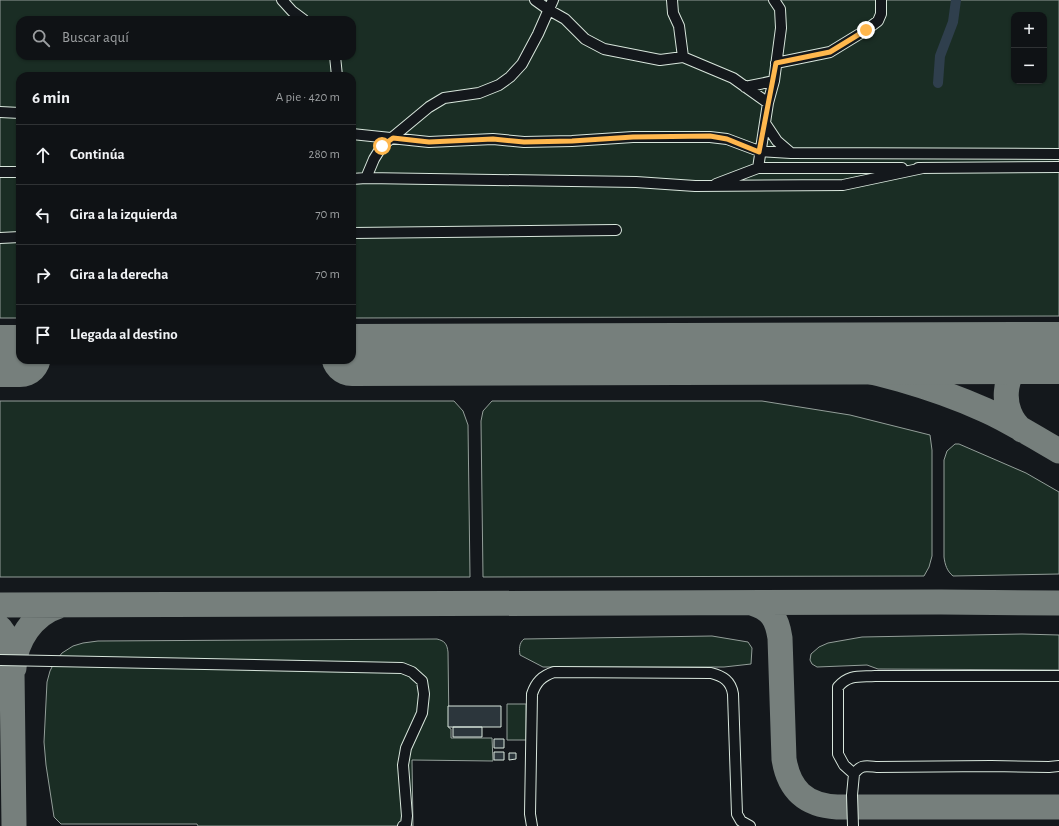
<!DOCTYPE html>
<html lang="es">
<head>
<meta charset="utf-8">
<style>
  body { margin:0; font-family:"Alegreya Sans",sans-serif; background:#181b1e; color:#f1f3f6 }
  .controls { position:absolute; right:12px; top:12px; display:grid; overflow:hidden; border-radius:8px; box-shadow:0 1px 3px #0004 }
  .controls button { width:36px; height:36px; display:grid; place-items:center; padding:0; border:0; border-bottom:1px solid #2f3234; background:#0f1215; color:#f1f3f6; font:20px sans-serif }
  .stop { position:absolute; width:12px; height:12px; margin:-9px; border:3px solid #ffb74d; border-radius:50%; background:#fff }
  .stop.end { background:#ffb74d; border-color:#fff; box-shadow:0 1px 4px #0008 }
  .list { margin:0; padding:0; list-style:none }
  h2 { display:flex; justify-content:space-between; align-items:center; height:52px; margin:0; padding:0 16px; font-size:17px }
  h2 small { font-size:13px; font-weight:400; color:#9b9ea0 }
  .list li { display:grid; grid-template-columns:26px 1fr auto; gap:12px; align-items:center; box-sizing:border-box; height:60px; padding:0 16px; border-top:1px solid #2f3234 }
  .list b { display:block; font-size:15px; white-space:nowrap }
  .list em { font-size:13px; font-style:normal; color:#9b9ea0 }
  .icon { flex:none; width:22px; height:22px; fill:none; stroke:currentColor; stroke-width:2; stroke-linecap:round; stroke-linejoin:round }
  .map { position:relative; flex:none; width:1059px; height:826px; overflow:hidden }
  .search { position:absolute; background:#0f1215; box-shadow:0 1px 3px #0004; left:16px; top:16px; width:340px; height:44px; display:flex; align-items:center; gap:10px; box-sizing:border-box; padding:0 14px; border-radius:12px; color:#9b9ea0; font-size:15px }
  .panel { position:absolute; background:#0f1215; box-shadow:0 1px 3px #0004; left:16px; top:72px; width:340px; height:292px; border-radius:12px }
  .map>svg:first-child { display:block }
</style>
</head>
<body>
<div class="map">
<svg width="1059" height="826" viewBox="0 0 1059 826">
  <rect width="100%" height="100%" fill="#14181c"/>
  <path fill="#1a2d24" stroke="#939e99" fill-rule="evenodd" d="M0,0H1059V316L352,318V76H20V318H0ZM1014,15H1044V81H1014ZM20,20H352V56H20Z
    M0,401H454L463,411L468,425L470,577H0Z
    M492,401H762L850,415L930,435L932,450V556L929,567L924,576L483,577L481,421L483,411Z
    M955,444H959L1026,473L1059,492V574L953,576C947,571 945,565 944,557V460L947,451Z
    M1022,634L1059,635V670L878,669L867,665L817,667L812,664L810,660L811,654L819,647L828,643L862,637Z
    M712,636L748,642L752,648L751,664L724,667H543L520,655C519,649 519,643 524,639Z
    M437,639C445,641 447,644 448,652L449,728L451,729V738H492L493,761L412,760L413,826H198L197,824H61L54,817L46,765L44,742L47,682L50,671L54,663L62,653L73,646L83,643L98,641Z
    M507,704H526V740H507Z"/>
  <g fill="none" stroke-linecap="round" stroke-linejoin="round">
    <path stroke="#2f3f4d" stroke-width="10" d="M938,83L940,56L953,22L956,0"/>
    <path stroke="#767f7c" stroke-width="25" d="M714,354C747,356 780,356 813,361C868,368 934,387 985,410C1010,421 1034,437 1059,451
      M1022,430C999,411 1001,371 1029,357C1038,353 1049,354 1059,353
      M752,603C771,609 777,618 780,638L784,759C789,790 805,805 837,807H1059
      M0,605L941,602L1059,603
      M0,628L5,635L8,642L12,672L14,826
      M14,668C15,641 33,614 59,606"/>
    <path stroke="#767f7c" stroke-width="62" d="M352,355L1059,353
      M0,356H20"/>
  </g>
  <path fill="#2c363c" stroke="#d8e6dc" d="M448,706H501V727H448Z
    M453,727H482V737H453Z
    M494,739H504V748H494Z
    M494,752H504V760H494Z
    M509,753H516V759L509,760Z"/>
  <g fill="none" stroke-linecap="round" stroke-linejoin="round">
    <defs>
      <path id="minor" d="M282,0L292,11L304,20
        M535,0L549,10L565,19L585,39L604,49L660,60L683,57L733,78L768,103
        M672,0L673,13L679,26L683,57
        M335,56L337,76
        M776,63L830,52L866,30L878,21L881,14V0
        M745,87L774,81
        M0,112L20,113
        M765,123L777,141L791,153
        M352,134L429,142L493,139L524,142L572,141L633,137H710L727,139L759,151L791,153L1059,154
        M758,168H902
        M918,168L1059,167
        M0,172H20
        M366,178L636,182L695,186L843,185L923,168
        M352,179L366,178L374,159L382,146L429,107L444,98L479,93L499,85L510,77L522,64L538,34L553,0
        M716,184L758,168L768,103L774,81L781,28L780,9L774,0
        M352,233L616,230
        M0,238L20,237
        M0,660L402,668L412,672L422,681L424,694L422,713L406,748L403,765L407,816L406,824L403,826
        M854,774C861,764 866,766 877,767L991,766L1049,767L1059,766
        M532,826L530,814L532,694C536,682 542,676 554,672L711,673C723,676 731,681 733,694L737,814L741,821L750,826
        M853,826L852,795L854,774L844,765L838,754V687C849,674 860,677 875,676H1059"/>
    </defs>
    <use href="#minor" stroke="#d8e6dc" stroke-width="12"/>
    <use href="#minor" stroke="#14181c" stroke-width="10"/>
  </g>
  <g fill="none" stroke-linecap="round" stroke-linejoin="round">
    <path stroke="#ffb74d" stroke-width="5" d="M382,146L393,138L429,142L493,139L524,142L572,141L633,137L710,136L727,139L759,152L776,63L830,52L866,30"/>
  </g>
</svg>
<div class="controls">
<button>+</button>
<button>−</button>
</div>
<div class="stop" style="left:382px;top:146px"></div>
<div class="stop end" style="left:866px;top:30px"></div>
<div class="search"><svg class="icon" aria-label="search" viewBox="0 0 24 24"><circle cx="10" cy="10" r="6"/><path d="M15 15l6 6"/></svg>Buscar aquí</div>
<section class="panel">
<h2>6 min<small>A pie · 420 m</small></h2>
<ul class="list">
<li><svg class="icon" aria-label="ahead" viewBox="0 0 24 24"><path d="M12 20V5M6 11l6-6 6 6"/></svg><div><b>Continúa</b></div><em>280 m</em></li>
<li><svg class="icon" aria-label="left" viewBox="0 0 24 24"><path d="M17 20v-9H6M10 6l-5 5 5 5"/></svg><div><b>Gira a la izquierda</b></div><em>70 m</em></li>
<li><svg class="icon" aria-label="right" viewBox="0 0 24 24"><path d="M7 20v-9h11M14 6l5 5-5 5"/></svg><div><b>Gira a la derecha</b></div><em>70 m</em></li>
<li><svg class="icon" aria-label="arrive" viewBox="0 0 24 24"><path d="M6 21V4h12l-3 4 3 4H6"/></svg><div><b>Llegada al destino</b></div></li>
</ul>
</section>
</div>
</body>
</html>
